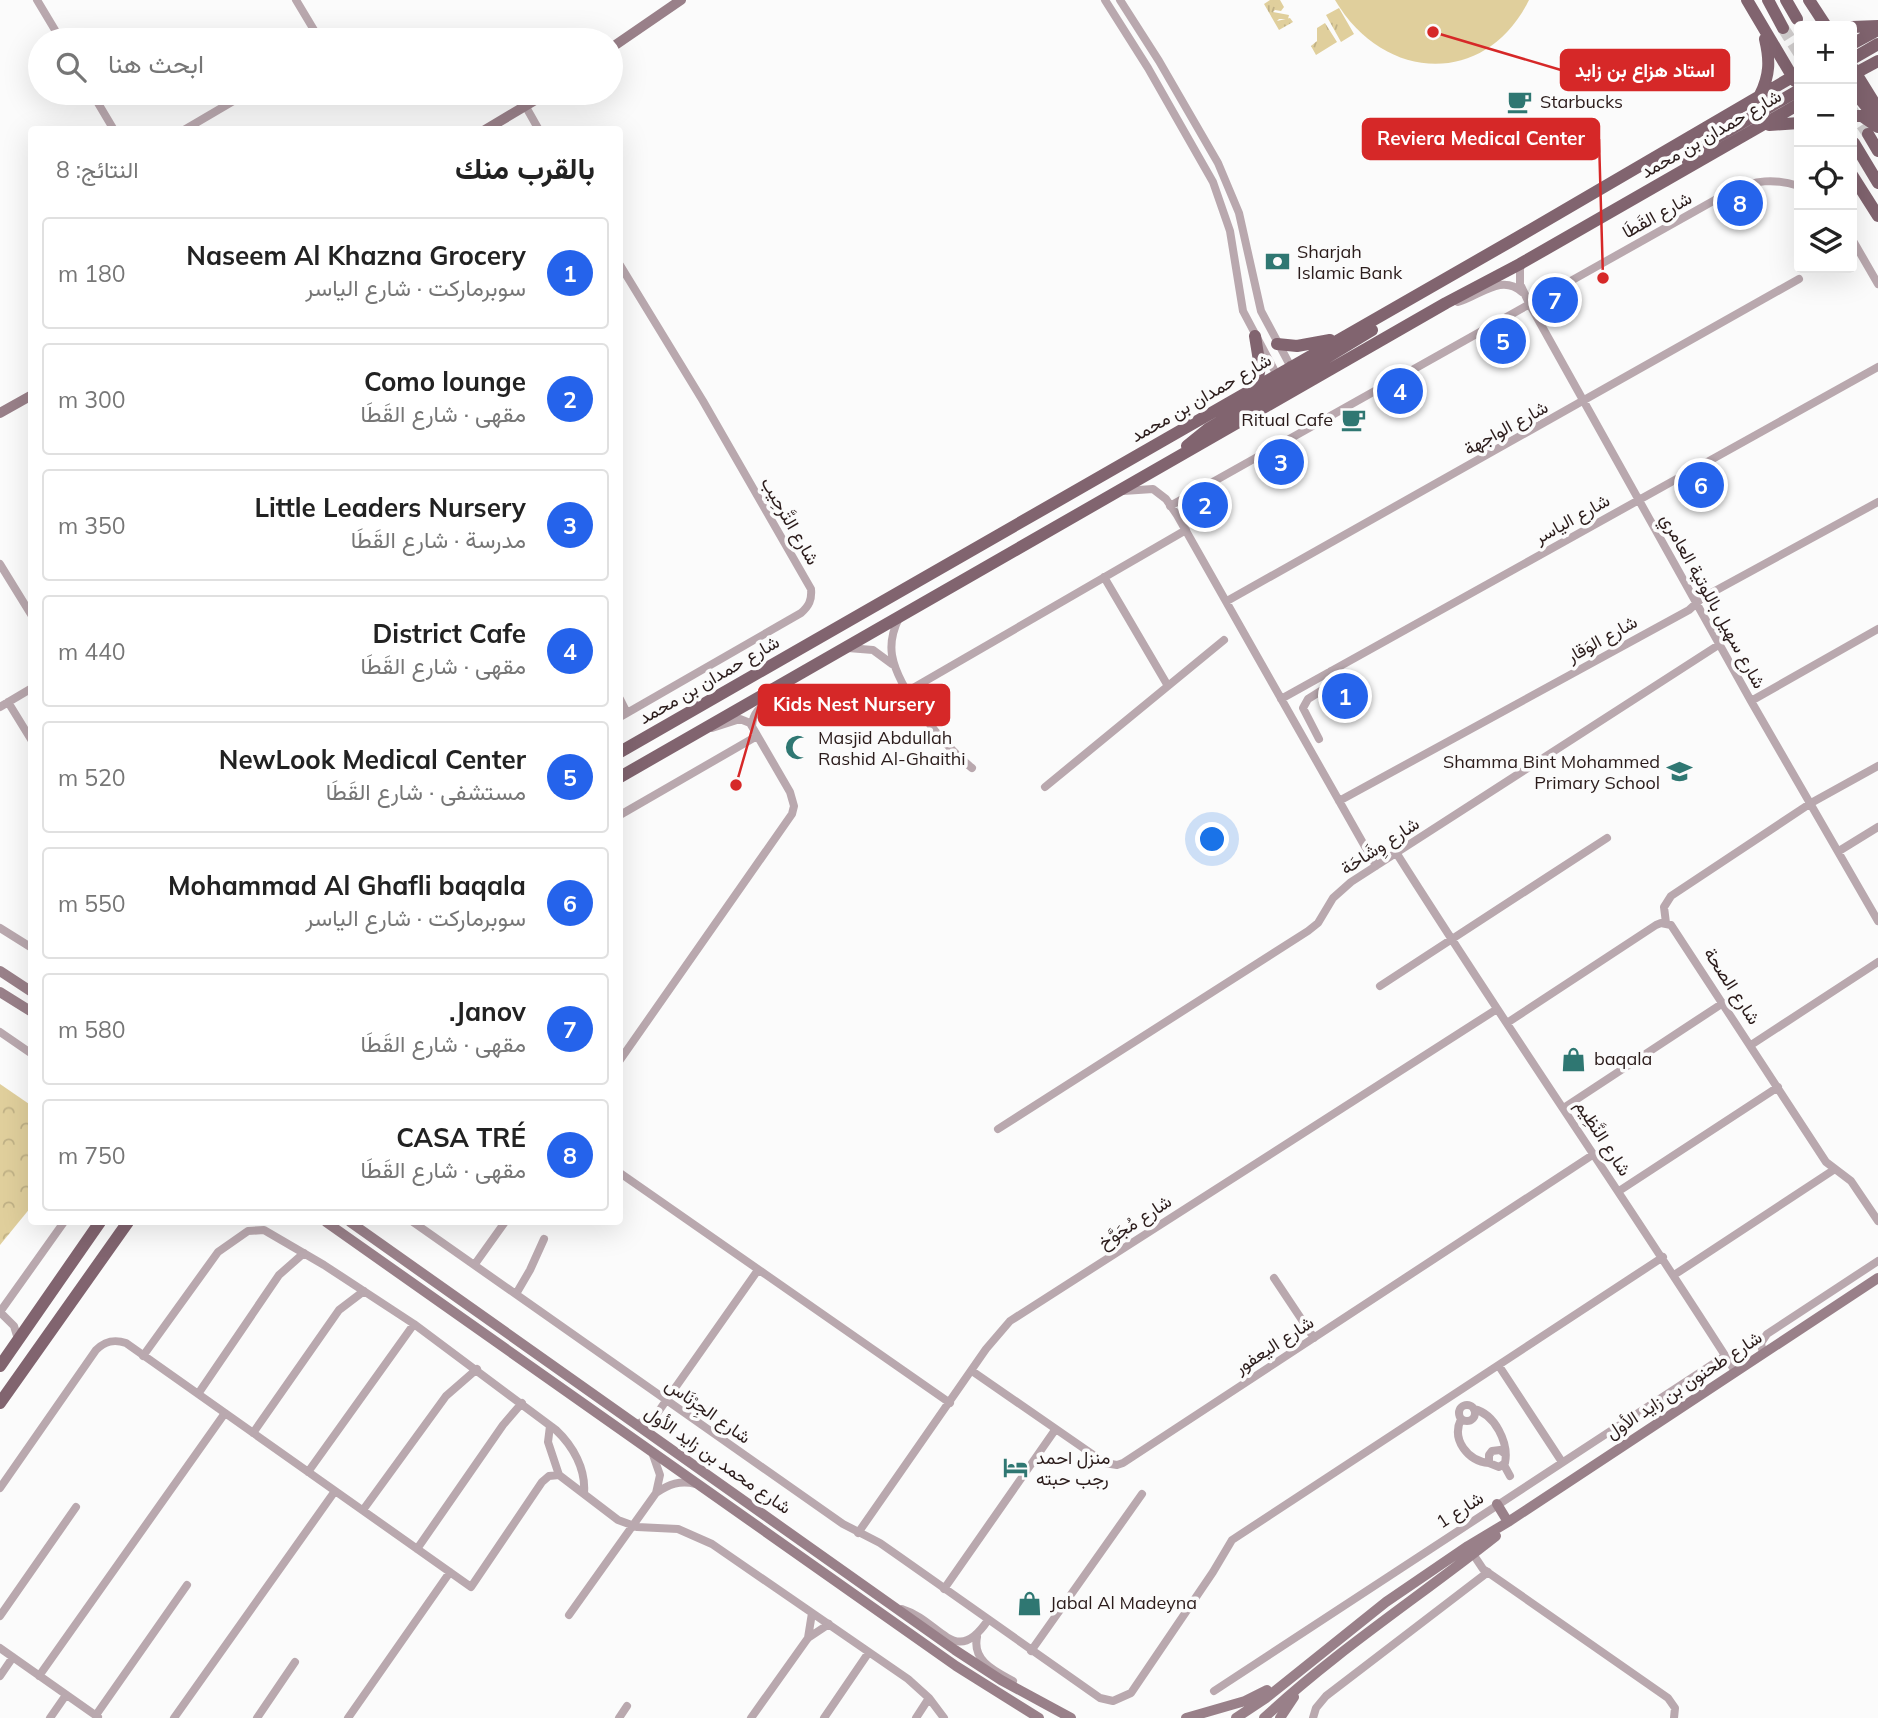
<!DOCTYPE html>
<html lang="ar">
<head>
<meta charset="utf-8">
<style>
  body { margin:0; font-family:Mulish,Vazirmatn,sans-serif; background:#f6f6f6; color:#222; direction:rtl }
  .controls { position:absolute; right:21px; top:21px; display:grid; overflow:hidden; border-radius:7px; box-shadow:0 7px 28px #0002 }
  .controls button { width:63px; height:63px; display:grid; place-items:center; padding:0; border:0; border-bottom:2px solid #e0e0e0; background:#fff; color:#222; font:35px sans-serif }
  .you { position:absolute; left:1213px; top:840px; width:24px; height:24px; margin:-18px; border:5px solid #fff; border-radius:50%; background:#1a73e8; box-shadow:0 0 0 10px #1a73e833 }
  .badge { display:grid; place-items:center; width:46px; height:46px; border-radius:50%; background:#2563eb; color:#fff; font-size:23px; font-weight:700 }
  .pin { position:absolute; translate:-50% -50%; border:4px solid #fff; box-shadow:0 2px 7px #0006 }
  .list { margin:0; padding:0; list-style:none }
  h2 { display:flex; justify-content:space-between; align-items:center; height:91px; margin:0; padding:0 28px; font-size:30px }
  h2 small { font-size:23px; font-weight:400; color:#767676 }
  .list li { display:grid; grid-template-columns:46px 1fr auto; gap:21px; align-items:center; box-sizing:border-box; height:112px; margin:0 14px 14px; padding:0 14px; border:2px solid #e0e0e0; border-radius:7px }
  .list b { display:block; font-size:26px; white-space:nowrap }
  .list p { margin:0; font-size:23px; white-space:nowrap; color:#767676 }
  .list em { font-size:23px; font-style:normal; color:#767676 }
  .icon { flex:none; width:38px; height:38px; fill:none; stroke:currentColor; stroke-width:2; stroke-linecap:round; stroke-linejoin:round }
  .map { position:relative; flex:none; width:1878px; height:1718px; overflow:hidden; direction:ltr }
  .search { position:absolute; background:#fff; box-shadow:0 7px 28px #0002; left:28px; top:28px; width:595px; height:77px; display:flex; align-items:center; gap:18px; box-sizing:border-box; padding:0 24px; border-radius:38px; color:#767676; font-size:26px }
  .panel { position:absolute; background:#fff; box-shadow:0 7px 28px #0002; left:28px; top:126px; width:595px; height:1099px; border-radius:7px; direction:rtl }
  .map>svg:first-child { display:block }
</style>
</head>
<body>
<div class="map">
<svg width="1878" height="1718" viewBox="0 0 1878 1718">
  <defs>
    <pattern id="grass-tufts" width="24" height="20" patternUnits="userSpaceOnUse" patternTransform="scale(1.75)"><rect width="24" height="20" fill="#e0cf9c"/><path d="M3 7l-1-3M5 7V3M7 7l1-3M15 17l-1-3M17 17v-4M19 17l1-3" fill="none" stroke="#c0b186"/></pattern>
    <pattern id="park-crowns" width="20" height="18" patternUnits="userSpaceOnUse" patternTransform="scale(1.75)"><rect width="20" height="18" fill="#e0cf9c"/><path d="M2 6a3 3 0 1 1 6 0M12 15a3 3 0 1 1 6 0" fill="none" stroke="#c0b186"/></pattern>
  </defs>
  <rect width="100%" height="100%" fill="#fbfbfb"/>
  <path fill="url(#grass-tufts)" d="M1270,0H1280L1284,7L1281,11L1275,10L1273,12L1289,15L1288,19H1279L1277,21L1290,18L1293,22L1279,30L1264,4Z
    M1339,8L1354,34L1341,42L1326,15Z
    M1325,23L1337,42L1316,55L1311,46L1317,41V28Z"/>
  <path fill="url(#park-crowns)" d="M0,1084L32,1106L31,1207L0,1245Z"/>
  <path fill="#e0cf9c" d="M1335,0H1529C1485,88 1383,82 1335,0Z"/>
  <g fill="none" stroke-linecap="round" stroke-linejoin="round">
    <path stroke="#d1cece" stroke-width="12" stroke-dasharray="12 6" stroke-linecap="butt" d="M1783,28L1799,53
      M1852,110L1868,134"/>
    <path stroke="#b9a8ae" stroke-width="8" d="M37,0L61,40
      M296,0L314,30L317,40
      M1105,0L1148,68L1213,182L1230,231L1243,311L1278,377
      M1120,0L1159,61L1218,163L1239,213L1261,311L1292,369
      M92,93L114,130
      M526,107L539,130
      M184,130L247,93
      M1852,239L1878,284
      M1520,264V284L1530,305L1751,701L1878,921
      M620,265L703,401L811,589C812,600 809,606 801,613L620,717
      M1458,302C1480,296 1501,273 1522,292
      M1123,491L1153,489L1166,499L1177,515L1376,866
      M1170,506L1731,191C1755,180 1774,178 1799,186
      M0,564L32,616
      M1104,577L1168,686
      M1227,601L1799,279
      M899,618C893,630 890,642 892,655C898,690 944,746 972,768
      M848,648L873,650L892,664
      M908,691L1186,530
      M620,699L627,713
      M1281,699L1878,367
      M1751,701L1878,629
      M8,702L32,741
      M0,707L32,688
      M752,726C753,701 780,703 787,682
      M1319,739L1303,708L1308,699L1332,684L1334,679L1331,671
      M1045,787L1224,640
      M1339,801L1689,610L1702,598L1878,502
      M620,815L757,736
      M1839,851L1878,827
      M1397,854C1507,1028 1624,1197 1735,1371
      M1666,923L1664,907L1671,896L1811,803L1878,766
      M0,928L32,948
      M1380,986L1607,838
      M1507,1023L1656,925L1661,923L1671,925L1826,1162L1851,1181L1878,1221
      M0,1032L32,1054
      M1751,1045L1878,962
      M620,1060L792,814L794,806L790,792L750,723L740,719L712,728
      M1565,1107L1723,1003
      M998,1129L1308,931L1318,923L1333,898L1351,882L1720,644
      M620,1173L950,1403
      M1619,1191L1778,1087
      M413,1222L843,1524L880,1543L900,1557L1100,1698L1113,1701L1131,1693L1213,1572L1232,1540L1663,1257
      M475,1264L505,1222
      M1674,1275L1835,1169
      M1274,1278L1314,1338
      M516,1294L530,1270L544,1239
      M0,1312L64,1222
      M0,1312L14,1326L18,1339
      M1763,1354L1761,1343L1767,1334L1878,1261
      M143,1356L218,1252L248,1231L264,1230L324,1265L414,1324L556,1430C573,1446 586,1469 584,1493
      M1499,1366L1562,1462
      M972,1371L1105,1463L1117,1465L1123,1463L1594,1154
      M198,1394L279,1275L304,1253
      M1459 1413a8 8 0 1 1 16 0a8 8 0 1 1-16 0Z
      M1474,1409C1495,1414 1509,1443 1505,1463L1499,1467L1489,1463V1455L1492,1451L1500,1450L1504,1453
      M1461,1419C1451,1440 1468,1461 1489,1463
      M637,1424L656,1415L758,1270
      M550,1426L548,1442L559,1475L618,1520L637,1527L678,1529L712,1544L908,1679L929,1698L944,1718
      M253,1433L339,1310L364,1291
      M1504,1465L1510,1476
      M308,1472L414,1324
      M0,1488L96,1350C105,1341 114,1339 126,1343L471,1587L542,1482L549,1476L559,1475
      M656,1493C669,1484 680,1480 696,1484
      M363,1510L446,1396L477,1369
      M858,1533L986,1349L1010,1321L1497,1009
      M417,1549L503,1425L522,1403
      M1473,1554L1483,1569L1668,1698L1675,1708L1674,1718
      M944,1589L1055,1430
      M902,1609C941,1621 955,1669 988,1620
      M569,1615L656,1493L660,1475L653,1455
      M0,1616L76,1507
      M977,1637C972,1661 995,1671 1013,1681
      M808,1638L812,1613
      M0,1648L98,1717
      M1031,1651L1142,1494
      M0,1676L13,1657
      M39,1676L225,1413
      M1214,1691L1725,1356
      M96,1715L187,1585
      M50,1718L66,1695
      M174,1718L335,1491
      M257,1718L295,1662
      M348,1718L450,1572
      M619,1718L627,1706
      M751,1718L808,1638L829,1624
      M824,1718L869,1652
      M916,1718L929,1698
      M1313,1718L1316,1708L1326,1696L1488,1572"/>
    <path stroke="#998089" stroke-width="10" d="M611,48L681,0
      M485,130L547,93
      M0,413L32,395
      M0,971L32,992
      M0,992L32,1012
      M326,1222L956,1666L1039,1718
      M350,1222L955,1650L1001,1680L1071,1718
      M1497,1504L1508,1522
      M1186,1718L1245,1701L1267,1690
      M1236,1718L1266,1698L1386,1602L1468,1546L1508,1522L1878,1278
      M1264,1718C1336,1651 1419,1597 1496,1536
      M1280,1718L1294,1697"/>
    <path stroke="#81646f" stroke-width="12" d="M1747,0L1795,81
      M1768,0L1783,28
      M1786,0L1797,19
      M1809,0L1826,26
      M1852,27L1878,26
      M1852,44L1878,30
      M1852,59L1878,44
      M1852,67L1878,109
      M1852,75L1878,61
      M1852,89L1878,121
      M1760,95C1770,75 1770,60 1765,39
      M1852,116H1862L1878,127
      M1769,125L1799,123
      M1868,134L1878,151
      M1854,143L1878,183
      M1688,162L1712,140L1799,90
      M1852,175L1878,216
      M1255,336L1260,367L1256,388
      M1277,344L1297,346L1330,340
      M1290,386L1296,376L1372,330
      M1187,446L1208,429L1287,382L1292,374L1291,367
      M620,752L1513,240L1799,73
      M620,777L1446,303L1520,264L1799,104
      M0,1366L100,1222
      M0,1403L128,1222"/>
  </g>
  <defs>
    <symbol id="cafe-bare" viewBox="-9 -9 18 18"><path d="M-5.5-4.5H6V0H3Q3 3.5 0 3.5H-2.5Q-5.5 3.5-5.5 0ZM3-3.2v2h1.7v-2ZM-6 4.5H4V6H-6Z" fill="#2f7772" stroke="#fbfbfb" stroke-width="2.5" paint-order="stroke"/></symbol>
    <symbol id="bank-bare" viewBox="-9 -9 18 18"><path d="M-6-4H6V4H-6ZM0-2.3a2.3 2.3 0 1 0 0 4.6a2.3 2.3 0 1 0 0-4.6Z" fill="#2f7772" stroke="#fbfbfb" stroke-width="2.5" paint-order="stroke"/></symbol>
    <symbol id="mosque-bare" viewBox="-9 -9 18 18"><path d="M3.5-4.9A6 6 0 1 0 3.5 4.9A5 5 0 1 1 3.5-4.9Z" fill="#2f7772" stroke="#fbfbfb" stroke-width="2.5" paint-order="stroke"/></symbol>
    <symbol id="school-bare" viewBox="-9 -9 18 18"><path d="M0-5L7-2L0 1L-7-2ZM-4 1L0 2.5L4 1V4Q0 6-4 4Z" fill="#2f7772" stroke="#fbfbfb" stroke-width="2.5" paint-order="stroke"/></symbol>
    <symbol id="shop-bare" viewBox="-9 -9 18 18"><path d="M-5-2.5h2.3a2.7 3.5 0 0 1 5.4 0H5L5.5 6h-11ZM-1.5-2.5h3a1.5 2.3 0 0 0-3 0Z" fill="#2f7772" stroke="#fbfbfb" stroke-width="2.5" paint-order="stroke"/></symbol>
    <symbol id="hotel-bare" viewBox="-9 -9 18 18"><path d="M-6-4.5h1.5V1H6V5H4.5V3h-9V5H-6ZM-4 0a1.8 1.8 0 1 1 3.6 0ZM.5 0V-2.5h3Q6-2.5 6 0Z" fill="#2f7772" stroke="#fbfbfb" stroke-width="2.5" paint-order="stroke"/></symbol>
  </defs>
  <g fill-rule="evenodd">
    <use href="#cafe-bare" x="1502" y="84" width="35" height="35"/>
    <use href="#bank-bare" x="1260" y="244" width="35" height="35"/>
    <use href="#cafe-bare" x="1336" y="402" width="35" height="35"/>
    <use href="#mosque-bare" x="780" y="730" width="35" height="35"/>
    <use href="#school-bare" x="1662" y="754" width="35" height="35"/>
    <use href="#shop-bare" x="1556" y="1042" width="35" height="35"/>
    <use href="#hotel-bare" x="998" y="1450" width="35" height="35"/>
    <use href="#shop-bare" x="1012" y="1586" width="35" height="35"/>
  </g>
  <g text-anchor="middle" stroke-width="7" stroke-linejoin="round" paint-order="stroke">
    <g font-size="18" fill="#2b1c1b" stroke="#fbfbfb" text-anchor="start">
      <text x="1540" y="108">Starbucks</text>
      <text x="1297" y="258">Sharjah<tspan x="1297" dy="21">Islamic Bank</tspan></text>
      <text x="1333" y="426" text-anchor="end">Ritual Cafe</text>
      <text x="818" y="744">Masjid Abdullah<tspan x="818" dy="21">Rashid Al-Ghaithi</tspan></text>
      <text x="1660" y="768" text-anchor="end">Shamma Bint Mohammed<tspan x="1660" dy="21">Primary School</tspan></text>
      <text x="1594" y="1065">baqala</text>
      <text x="1036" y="1464">منزل احمد<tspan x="1036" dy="21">رجب حبته</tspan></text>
      <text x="1050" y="1609">Jabal Al Madeyna</text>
    </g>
    <g font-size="18" fill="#2b1c1b" stroke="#fbfbfb">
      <text transform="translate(1711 134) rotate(-30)" y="6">شارع حمدان بن محمد</text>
      <text transform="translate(1657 215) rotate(-29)" y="6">شارع القَطَا</text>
      <text transform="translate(1201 398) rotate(-30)" y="6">شارع حمدان بن محمد</text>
      <text transform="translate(1506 428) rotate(-29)" y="6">شارع الواجهة</text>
      <text transform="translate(1572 519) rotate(-29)" y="6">شارع الياسر</text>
      <text transform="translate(790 521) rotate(60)" y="6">شارع التَّرحِيب</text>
      <text transform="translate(1713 601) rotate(61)" y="6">شارع سهيل باللوتية العامري</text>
      <text transform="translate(1602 639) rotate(-29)" y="6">شارع الوَقار</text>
      <text transform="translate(709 680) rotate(-30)" y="6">شارع حمدان بن محمد</text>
      <text transform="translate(1380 846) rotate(-33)" y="6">شارع وِشَاحَة</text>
      <text transform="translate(1732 986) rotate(57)" y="6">شارع الصحة</text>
      <text transform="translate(1603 1138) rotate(57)" y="6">شارع النَّظِيم</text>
      <text transform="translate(1135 1222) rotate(-33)" y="6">شارع مُجَوَّخ</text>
      <text transform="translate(1274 1345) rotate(-33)" y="6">شارع اليعفور</text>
      <text transform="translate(1684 1385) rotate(-33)" y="6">شارع طحنون بن زايد الأول</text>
      <text transform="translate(708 1411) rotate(35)" y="6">شارع الجِرْنَاس</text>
      <text transform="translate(718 1460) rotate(35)" y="6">شارع محمد بن زايد الأول</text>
      <text transform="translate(1460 1510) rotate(-33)" y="6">شارع 1</text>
    </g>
  </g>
  <path fill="none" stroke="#d62828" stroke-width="2.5" d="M1433 32L1561 70M1603 278L1599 139M736 785L759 705"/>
  <g fill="#d62828" stroke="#fbfbfb" stroke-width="2.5">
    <circle cx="1433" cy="32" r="7"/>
    <circle cx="1603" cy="278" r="7"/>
    <circle cx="736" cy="785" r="7"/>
  </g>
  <g fill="#d62828" stroke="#d62828" stroke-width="2.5">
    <rect x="1561" y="50" width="168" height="40" rx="7"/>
    <rect x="1363" y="119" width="236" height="40" rx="7"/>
    <rect x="759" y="685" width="190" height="40" rx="7"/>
  </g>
  <g font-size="19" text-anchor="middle" font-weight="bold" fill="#fff">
    <text x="1645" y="77">استاد هزاع بن زايد</text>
    <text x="1481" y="145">Reviera Medical Center</text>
    <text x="854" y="711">Kids Nest Nursery</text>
  </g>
</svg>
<div class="controls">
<button>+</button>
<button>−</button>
<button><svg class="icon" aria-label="locate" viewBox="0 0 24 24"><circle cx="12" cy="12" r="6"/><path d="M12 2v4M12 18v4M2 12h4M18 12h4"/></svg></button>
<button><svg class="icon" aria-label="layers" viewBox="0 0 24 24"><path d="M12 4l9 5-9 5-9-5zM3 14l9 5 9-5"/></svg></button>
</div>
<div class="you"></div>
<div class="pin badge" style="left:1345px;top:696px">1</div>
<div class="pin badge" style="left:1205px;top:505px">2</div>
<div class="pin badge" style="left:1281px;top:462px">3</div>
<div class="pin badge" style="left:1400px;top:391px">4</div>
<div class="pin badge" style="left:1503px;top:341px">5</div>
<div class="pin badge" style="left:1701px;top:485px">6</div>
<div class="pin badge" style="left:1555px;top:300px">7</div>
<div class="pin badge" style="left:1740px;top:203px">8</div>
<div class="search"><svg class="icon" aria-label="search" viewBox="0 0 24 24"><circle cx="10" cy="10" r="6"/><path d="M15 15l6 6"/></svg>ابحث هنا</div>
<section class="panel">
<h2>بالقرب منك<small>النتائج: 8</small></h2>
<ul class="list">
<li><span class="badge">1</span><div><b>Naseem Al Khazna Grocery</b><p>سوبرماركت · شارع الياسر</p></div><em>180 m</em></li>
<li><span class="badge">2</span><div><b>Como lounge</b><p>مقهى · شارع القَطَا</p></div><em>300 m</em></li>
<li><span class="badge">3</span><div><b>Little Leaders Nursery</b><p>مدرسة · شارع القَطَا</p></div><em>350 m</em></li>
<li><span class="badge">4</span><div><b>District Cafe</b><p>مقهى · شارع القَطَا</p></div><em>440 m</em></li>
<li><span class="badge">5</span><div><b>NewLook Medical Center</b><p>مستشفى · شارع القَطَا</p></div><em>520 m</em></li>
<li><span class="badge">6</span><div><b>Mohammad Al Ghafli baqala</b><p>سوبرماركت · شارع الياسر</p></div><em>550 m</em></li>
<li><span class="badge">7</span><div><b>Janov.</b><p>مقهى · شارع القَطَا</p></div><em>580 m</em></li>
<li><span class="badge">8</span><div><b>CASA TRÉ</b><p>مقهى · شارع القَطَا</p></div><em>750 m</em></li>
</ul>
</section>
</div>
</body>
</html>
